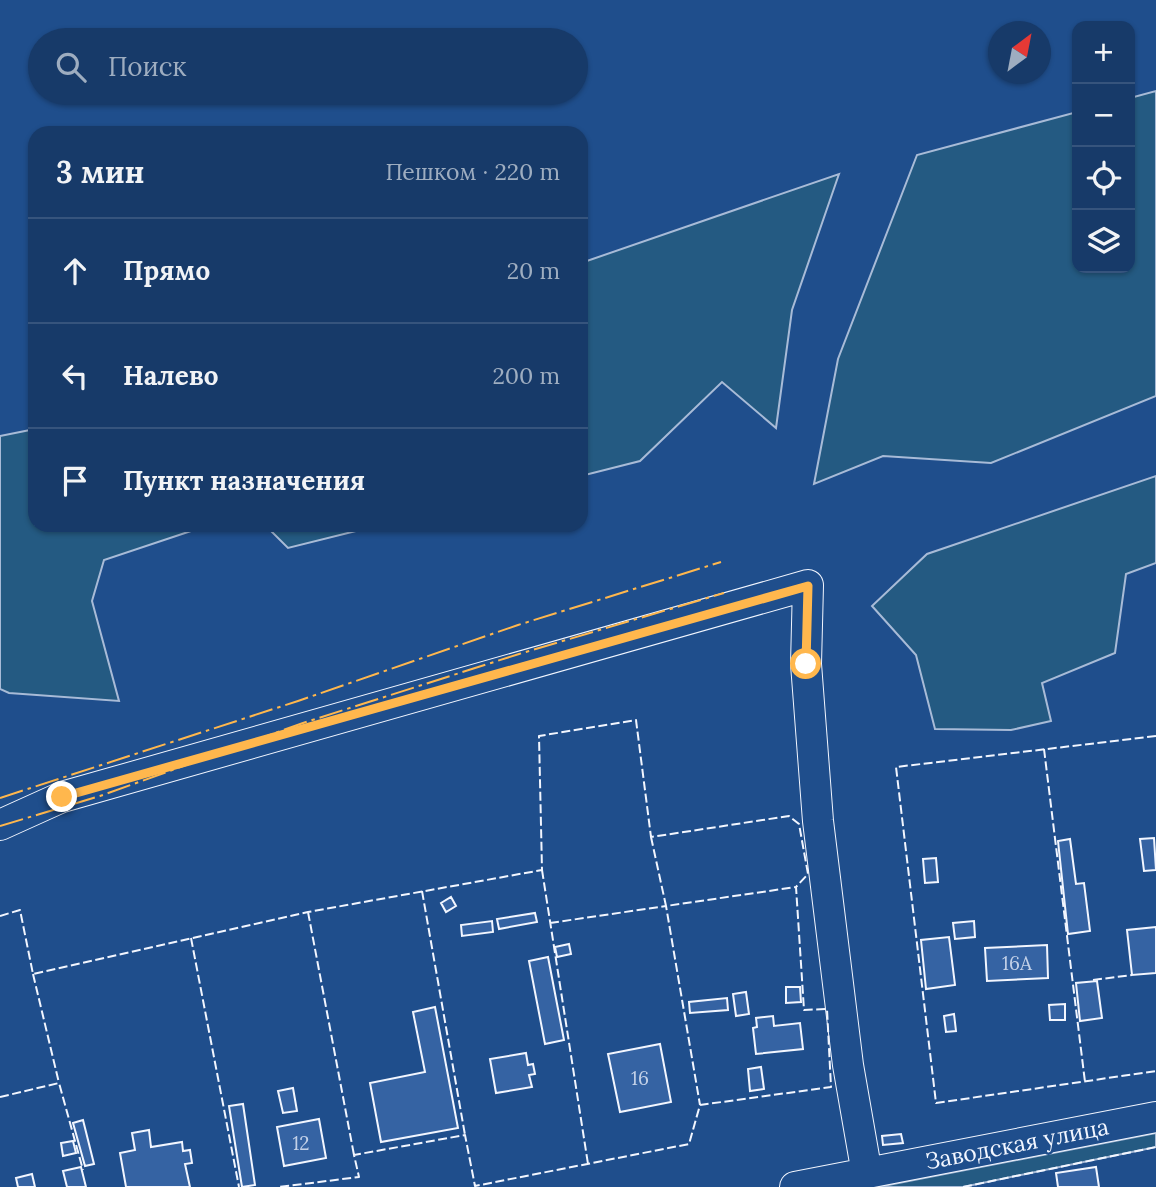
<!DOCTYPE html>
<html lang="ru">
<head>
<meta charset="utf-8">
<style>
  body { margin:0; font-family:Lora,serif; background:#244571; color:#f1f3f6 }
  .controls { position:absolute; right:21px; top:21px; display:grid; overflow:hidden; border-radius:14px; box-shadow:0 2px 5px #0004 }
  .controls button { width:63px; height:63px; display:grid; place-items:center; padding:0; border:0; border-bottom:2px solid #36547d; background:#173a69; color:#f1f3f6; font:35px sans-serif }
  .compass { position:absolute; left:988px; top:21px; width:63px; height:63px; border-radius:50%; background:#173a69; box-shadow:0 2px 5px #0004; rotate:32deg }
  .stop { position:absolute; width:21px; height:21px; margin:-16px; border:5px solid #ffb74d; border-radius:50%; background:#fff }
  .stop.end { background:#ffb74d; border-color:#fff; box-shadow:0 2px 7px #0008 }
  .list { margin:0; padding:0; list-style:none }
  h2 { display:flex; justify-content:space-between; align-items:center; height:91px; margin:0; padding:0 28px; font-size:30px }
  h2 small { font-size:23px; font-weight:400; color:#9eadc0 }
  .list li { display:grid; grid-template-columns:46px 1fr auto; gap:21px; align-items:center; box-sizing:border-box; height:105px; padding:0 28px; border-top:2px solid #36547d }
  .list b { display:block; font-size:26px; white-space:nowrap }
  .list em { font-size:23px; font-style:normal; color:#9eadc0 }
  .icon { flex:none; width:38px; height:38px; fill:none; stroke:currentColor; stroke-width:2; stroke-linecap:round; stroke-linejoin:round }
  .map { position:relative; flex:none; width:1156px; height:1187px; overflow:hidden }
  .search { position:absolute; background:#173a69; box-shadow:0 2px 5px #0004; left:28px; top:28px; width:560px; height:77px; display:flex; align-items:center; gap:18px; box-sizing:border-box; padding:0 24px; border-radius:38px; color:#9eadc0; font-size:26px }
  .panel { position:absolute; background:#173a69; box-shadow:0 2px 5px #0004; left:28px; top:126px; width:560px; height:406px; border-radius:21px }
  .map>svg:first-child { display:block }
</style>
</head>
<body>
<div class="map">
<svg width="1156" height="1187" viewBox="0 0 1156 1187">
  <rect width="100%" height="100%" fill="#1f4e8c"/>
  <path fill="#245a82" stroke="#a8bbd7" stroke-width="2" d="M1156,91V396L991,463L883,456L814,484L838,359L917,155L1077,112V268H1130V98Z
    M839,174L792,310L776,428L722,382L640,461L581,476V263Z
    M35,429V525H209L104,560L92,601L119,701L9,693L0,689V436Z
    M1156,476V563L1126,574L1115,653L1042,683L1051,721L1011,730L935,729L916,655L872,606L927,554Z
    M265,525H380L288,548Z
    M1156,1133V1147L963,1187H878Z"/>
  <path fill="#3563a3" stroke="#f2f6ff" stroke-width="2" d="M1154,838L1156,870L1144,871L1140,839Z
    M1070,839L1076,884L1084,883L1090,931L1068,934L1058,841Z
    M936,858L938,882L925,883L923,859Z
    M451,897L456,906L446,912L441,903Z
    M535,913L537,922L499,929L497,919Z
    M492,921L493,932L462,936L461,925Z
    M974,921L975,937L955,939L953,923Z
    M1156,927V973L1132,975L1127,930Z
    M949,937L955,985L926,989L921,940Z
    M569,944L571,954L557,957L555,947Z
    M1047,945L1048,978L987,981L985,948Z
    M548,957L564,1040L545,1044L529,961Z
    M1097,981L1102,1018L1080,1021L1076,983Z
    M786,987H800L801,1002L786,1003Z
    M746,992L749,1014L736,1016L733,994Z
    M727,998L728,1010L690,1013L689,1002Z
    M1065,1004V1020H1050L1049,1005Z
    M435,1007L458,1128L381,1142L370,1083L425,1072L413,1012Z
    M954,1014L956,1031L946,1032L944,1016Z
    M773,1016L774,1026L800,1023L803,1049L756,1054L753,1028L757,1027L756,1018Z
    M660,1044L671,1102L620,1112L608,1054Z
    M526,1053L528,1065L533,1064L535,1074L529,1075L532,1087L496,1093L490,1059Z
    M761,1067L764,1089L750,1091L748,1069Z
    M293,1088L297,1111L283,1113L278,1091Z
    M243,1104L255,1185L242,1187L229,1106Z
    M319,1119L326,1158L284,1166L277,1127Z
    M83,1120L94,1164L85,1166L73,1123Z
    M149,1130L151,1147L182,1142L183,1151L190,1150L192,1163L185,1164L190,1187H126L120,1153L135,1150L132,1133Z
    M901,1134L903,1143L883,1145L882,1136Z
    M73,1141L76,1153L63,1156L61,1143Z
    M81,1167L86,1187H67L63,1171Z
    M1096,1167L1099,1187H1058L1056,1173Z
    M32,1174L35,1187H18L16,1178Z"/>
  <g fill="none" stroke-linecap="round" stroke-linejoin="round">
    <defs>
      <path id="minor" d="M0,825L62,797L808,585L806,664L818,821L848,1065L867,1174
        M795,1187L1156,1117"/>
    </defs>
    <use href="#minor" stroke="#f2f6ff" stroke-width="32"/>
    <use href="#minor" stroke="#1f4e8c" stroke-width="30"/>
    <path stroke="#f2f6ff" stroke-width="2" stroke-dasharray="9 3.5" stroke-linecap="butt" d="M1156,736L896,767L936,1103L1156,1071
      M1044,749L1085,1082
      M651,837L666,906L796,887
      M542,870L588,1164
      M422,891L465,1135
      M308,912L354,1155
      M0,916L20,910L33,974L308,912L542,870L539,736L636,720L651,837L789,816L799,824L808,874L796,887L804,1010L827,1009L831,1087L700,1105L689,1144L475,1186L465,1135L354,1155L359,1177L279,1187
      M550,923L666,906L700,1105
      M191,938L239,1187
      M33,974L59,1083
      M1093,980L1132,975
      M0,1097L59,1083L83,1170
      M963,1187L1156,1147"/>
    <path stroke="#ffb74d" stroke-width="2" stroke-dasharray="24 5 3.5 5" stroke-linecap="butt" d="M0,798L298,701L518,625L721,562
      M0,826L100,796L303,723L519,654L724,593"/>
  </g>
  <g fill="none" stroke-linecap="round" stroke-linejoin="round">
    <path stroke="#ffb74d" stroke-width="9" d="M62,797L808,586L806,664"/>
  </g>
  <g text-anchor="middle" stroke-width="5" stroke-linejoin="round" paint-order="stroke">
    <g font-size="19" fill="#c3d1e8">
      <text x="1017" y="970">16А</text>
      <text x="640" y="1085">16</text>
      <text x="301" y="1150">12</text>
    </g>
    <g font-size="23" fill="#f2f6ff" stroke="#1f4e8c">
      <text transform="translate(1017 1144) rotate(-11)" y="8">Заводская улица</text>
    </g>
  </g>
</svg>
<div class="controls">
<button>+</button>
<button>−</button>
<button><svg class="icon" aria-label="locate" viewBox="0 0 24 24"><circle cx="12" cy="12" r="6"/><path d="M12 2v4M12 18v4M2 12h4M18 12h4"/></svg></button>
<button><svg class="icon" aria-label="layers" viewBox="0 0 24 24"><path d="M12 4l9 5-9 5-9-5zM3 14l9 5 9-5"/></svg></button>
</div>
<svg class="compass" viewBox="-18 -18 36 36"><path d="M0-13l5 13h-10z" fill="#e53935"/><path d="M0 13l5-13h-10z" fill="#9eadc0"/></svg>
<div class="stop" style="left:806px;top:664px"></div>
<div class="stop end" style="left:62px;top:797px"></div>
<div class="search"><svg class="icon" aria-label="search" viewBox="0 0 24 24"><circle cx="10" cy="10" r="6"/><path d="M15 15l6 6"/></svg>Поиск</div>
<section class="panel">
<h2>3 мин<small>Пешком · 220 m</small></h2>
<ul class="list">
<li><svg class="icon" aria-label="ahead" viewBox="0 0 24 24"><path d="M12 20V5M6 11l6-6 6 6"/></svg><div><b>Прямо</b></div><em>20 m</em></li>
<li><svg class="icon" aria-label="left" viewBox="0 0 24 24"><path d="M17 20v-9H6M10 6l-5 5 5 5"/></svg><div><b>Налево</b></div><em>200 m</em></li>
<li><svg class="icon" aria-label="arrive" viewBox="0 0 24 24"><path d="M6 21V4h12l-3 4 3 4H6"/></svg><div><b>Пункт назначения</b></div></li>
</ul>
</section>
</div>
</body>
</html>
